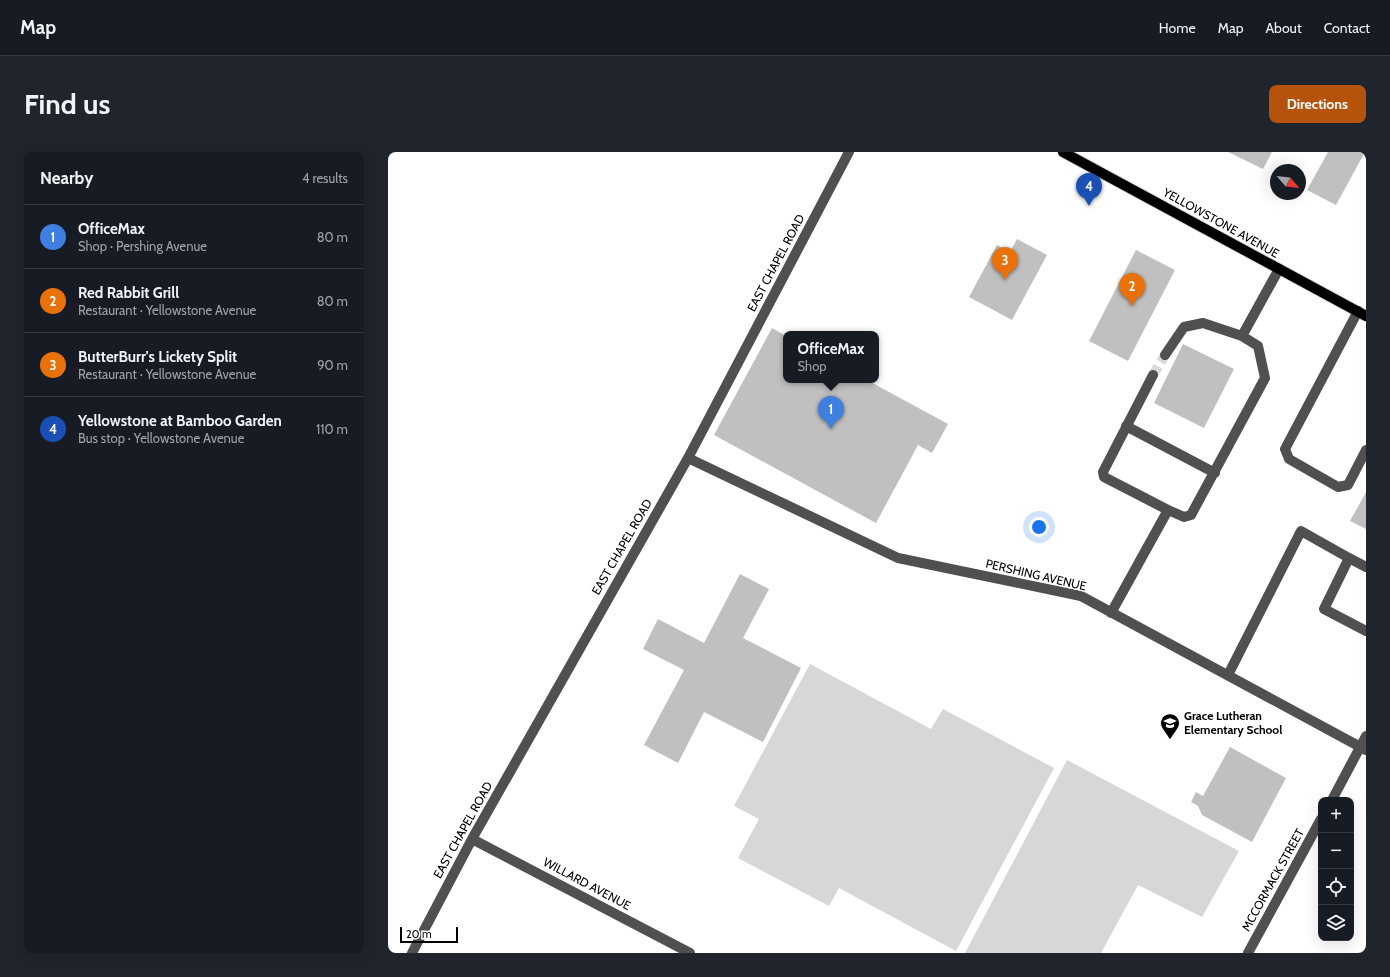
<!DOCTYPE html>
<html lang="en">
<head>
<meta charset="utf-8">
<style>
  body { margin:0; font-family:Cabin,sans-serif; background:#20242c; color:#f1f3f6 }
  .controls { position:absolute; right:12px; bottom:12px; display:grid; overflow:hidden; border-radius:8px; box-shadow:0 4px 16px #0002 }
  .controls button { width:36px; height:36px; display:grid; place-items:center; padding:0; border:0; border-bottom:1px solid #363941; background:#171b24; color:#f1f3f6; font:20px sans-serif }
  .compass { position:absolute; left:882px; top:12px; width:36px; height:36px; border-radius:50%; background:#171b24; box-shadow:0 4px 16px #0002; rotate:118deg }
  .scale { position:absolute; left:12px; bottom:10px; width:58px; box-sizing:border-box; padding-left:4px; border:2px solid #000; border-top:0; font-size:11px; line-height:14px; white-space:nowrap; color:#000; -webkit-text-stroke:3px #fff; paint-order:stroke }
  .you { position:absolute; left:651px; top:375px; width:14px; height:14px; margin:-10px; border:3px solid #fff; border-radius:50%; background:#1a73e8; box-shadow:0 0 0 6px #1a73e833 }
  .badge { display:grid; place-items:center; width:26px; height:26px; border-radius:50%; background:#b45309; color:#fff; font-size:13px; font-weight:700 }
  .pin { position:absolute; translate:-50% -33px; filter:drop-shadow(0 1px 2px #0008) }
  .pin::after { content:''; position:absolute; top:21px; width:14px; height:12px; background:inherit; clip-path:polygon(0 0,100% 0,50% 100%) }
  .popup { position:absolute; left:395px; top:179px; width:96px; height:52px; box-sizing:border-box; display:grid; place-content:center; border-radius:8px; background:#171b24; filter:drop-shadow(0 1px 3px #0005); font-size:13px; white-space:nowrap; color:#9ea1a6 }
  .popup b { font-size:15px; color:#f1f3f6 }
  .popup::after { content:''; position:absolute; left:50%; top:100%; margin-left:-8px; border:8px solid transparent; border-top-color:#171b24 }
  .list { margin:0; padding:0; list-style:none }
  h2 { display:flex; justify-content:space-between; align-items:center; height:52px; margin:0; padding:0 16px; font-size:17px }
  h2 small { font-size:13px; font-weight:400; color:#9ea1a6 }
  .list li { display:grid; grid-template-columns:26px 1fr auto; gap:12px; align-items:center; box-sizing:border-box; height:64px; padding:0 16px; border-top:1px solid #363941 }
  .list b { display:block; font-size:15px; white-space:nowrap }
  .list p { margin:0; font-size:13px; white-space:nowrap; color:#9ea1a6 }
  .list em { font-size:13px; font-style:normal; color:#9ea1a6 }
  .icon { flex:none; width:22px; height:22px; fill:none; stroke:currentColor; stroke-width:2; stroke-linecap:round; stroke-linejoin:round }
  .map { position:relative; flex:none; width:978px; height:801px; overflow:hidden; border-radius:8px }
  header { display:flex; align-items:center; gap:24px; box-sizing:border-box; height:56px; padding:0 20px; background:#171b24; border-bottom:1px solid #363941 }
  header strong { font-size:19px }
  nav { display:flex; gap:22px; margin-inline-start:auto; font-size:14px }
  .intro { display:flex; align-items:center; justify-content:space-between; box-sizing:border-box; height:96px; padding:0 24px }
  h1 { margin:0; font-size:28px }
  .button { padding:10px 18px; border-radius:8px; background:#b45309; color:#fff; font-size:14px; font-weight:700 }
  main { display:flex; gap:24px; padding:0 24px }
  aside { flex:1; background:#171b24; border-radius:8px; box-shadow:0 4px 16px #0002 }
  .map>svg:first-child { display:block }
</style>
</head>
<body>
<header>
<strong>Map</strong>
<nav><a>Home</a><a>Map</a><a>About</a><a>Contact</a></nav>
</header>
<div class="intro"><h1>Find us</h1><a class="button">Directions</a></div>
<main>
<aside>
<h2>Nearby<small>4 results</small></h2>
<ul class="list">
<li><span class="badge" style="background:#3f7fe0">1</span><div><b>OfficeMax</b><p>Shop · Pershing Avenue</p></div><em>80 m</em></li>
<li><span class="badge" style="background:#e8710a">2</span><div><b>Red Rabbit Grill</b><p>Restaurant · Yellowstone Avenue</p></div><em>80 m</em></li>
<li><span class="badge" style="background:#e8710a">3</span><div><b>ButterBurr's Lickety Split</b><p>Restaurant · Yellowstone Avenue</p></div><em>90 m</em></li>
<li><span class="badge" style="background:#1a4fb4">4</span><div><b>Yellowstone at Bamboo Garden</b><p>Bus stop · Yellowstone Avenue</p></div><em>110 m</em></li>
</ul>
</aside>
<div class="map">
<svg width="978" height="801" viewBox="0 0 978 801">
  <rect width="100%" height="100%" fill="#fff"/>
  <path fill="#d7d7d7" d="M422,512L543,577L555,557L666,616L568,799L451,736L441,754L350,706L371,667L346,654Z
    M679,608L851,699L814,765L750,733L713,801H577Z"/>
  <path fill="#c0c0c0" d="M840,0H884L875,17Z
    M940,0H977L948,53L919,38Z
    M629,87L659,103L624,168L581,145L609,93L622,100Z
    M748,98L787,118L740,209L701,189Z
    M384,176L398,184V228H479L560,272L544,301L530,293L488,371L326,283Z
    M795,192L846,217L816,276L766,251Z
    M978,340V377L962,369Z
    M352,422L381,437L355,486L413,516L375,590L316,560L290,611L256,593L296,518L255,497L270,467L316,491Z
    M842,595L898,626L864,690L814,663L810,654L803,650L808,640L815,644Z"/>
  <g fill="none" stroke-linecap="round" stroke-linejoin="round">
    <path stroke="#d9d9d9" stroke-width="10" stroke-dasharray="10 5" stroke-linecap="butt" d="M765,223L777,203"/>
    <defs>
      <path id="major" d="M675,0L978,164"/>
    </defs>
    <use href="#major" stroke="#dbdbdb" stroke-width="12"/>
    <path stroke="#505050" stroke-width="10" d="M970,159L897,297L901,307L950,335L960,333L978,298
      M854,184L891,117
      M777,203L796,175L815,171L854,184L870,194L877,226L803,363L796,365L780,358
      M738,274L827,321
      M300,306L510,406L693,444L978,598
      M978,415L961,406L936,457L978,479
      M723,461L780,358L716,325L715,320L765,223
      M840,523L913,379L961,406
      M944,648L978,584
      M84,687L302,801
      M24,801L84,687L300,306L461,0
      M860,801L933,667"/>
    <use href="#major" stroke="#000" stroke-width="10"/>
  </g>
  <defs>
    <symbol id="school-pin" viewBox="-11 -11 22 30"><path d="M0 17L-7.5 6A9.5 9.5 0 1 1 7.5 6Z" fill="#000" stroke="#fff"/><path d="M0-5L7-2L0 1L-7-2ZM-4 1L0 2.5L4 1V4Q0 6-4 4Z" fill="#fff"/></symbol>
  </defs>
  <g fill-rule="evenodd">
    <use href="#school-pin" x="771" y="560" width="22" height="30"/>
  </g>
  <g text-anchor="middle" stroke-width="3" stroke-linejoin="round" paint-order="stroke">
    <g font-size="12" fill="#000" stroke="#fff">
      <text transform="translate(833 71) rotate(29)" y="4">YELLOWSTONE AVENUE</text>
      <text transform="translate(388 111) rotate(-62)" y="4">EAST CHAPEL ROAD</text>
      <text transform="translate(234 395) rotate(-60)" y="4">EAST CHAPEL ROAD</text>
      <text transform="translate(648 423) rotate(13)" y="4">PERSHING AVENUE</text>
      <text transform="translate(75 678) rotate(-61)" y="4">EAST CHAPEL ROAD</text>
      <text transform="translate(885 728) rotate(-61)" y="4">MCCORMACK STREET</text>
      <text transform="translate(199 732) rotate(28)" y="4">WILLARD AVENUE</text>
    </g>
    <g font-size="12" font-weight="bold" fill="#000" stroke="#fff" text-anchor="start">
      <text x="796" y="568">Grace Lutheran<tspan x="796" dy="14">Elementary School</tspan></text>
    </g>
  </g>
</svg>
<div class="controls">
<button>+</button>
<button>−</button>
<button><svg class="icon" aria-label="locate" viewBox="0 0 24 24"><circle cx="12" cy="12" r="6"/><path d="M12 2v4M12 18v4M2 12h4M18 12h4"/></svg></button>
<button><svg class="icon" aria-label="layers" viewBox="0 0 24 24"><path d="M12 4l9 5-9 5-9-5zM3 14l9 5 9-5"/></svg></button>
</div>
<svg class="compass" viewBox="-18 -18 36 36"><path d="M0-13l5 13h-10z" fill="#e53935"/><path d="M0 13l5-13h-10z" fill="#9ea1a6"/></svg>
<div class="scale">20 m</div>
<div class="you"></div>
<div class="pin badge" style="left:443px;top:277px;background:#3f7fe0">1</div>
<div class="popup"><b>OfficeMax</b>Shop</div>
<div class="pin badge" style="left:744px;top:154px;background:#e8710a">2</div>
<div class="pin badge" style="left:617px;top:128px;background:#e8710a">3</div>
<div class="pin badge" style="left:701px;top:54px;background:#1a4fb4">4</div>
</div>
</main>
</body>
</html>
